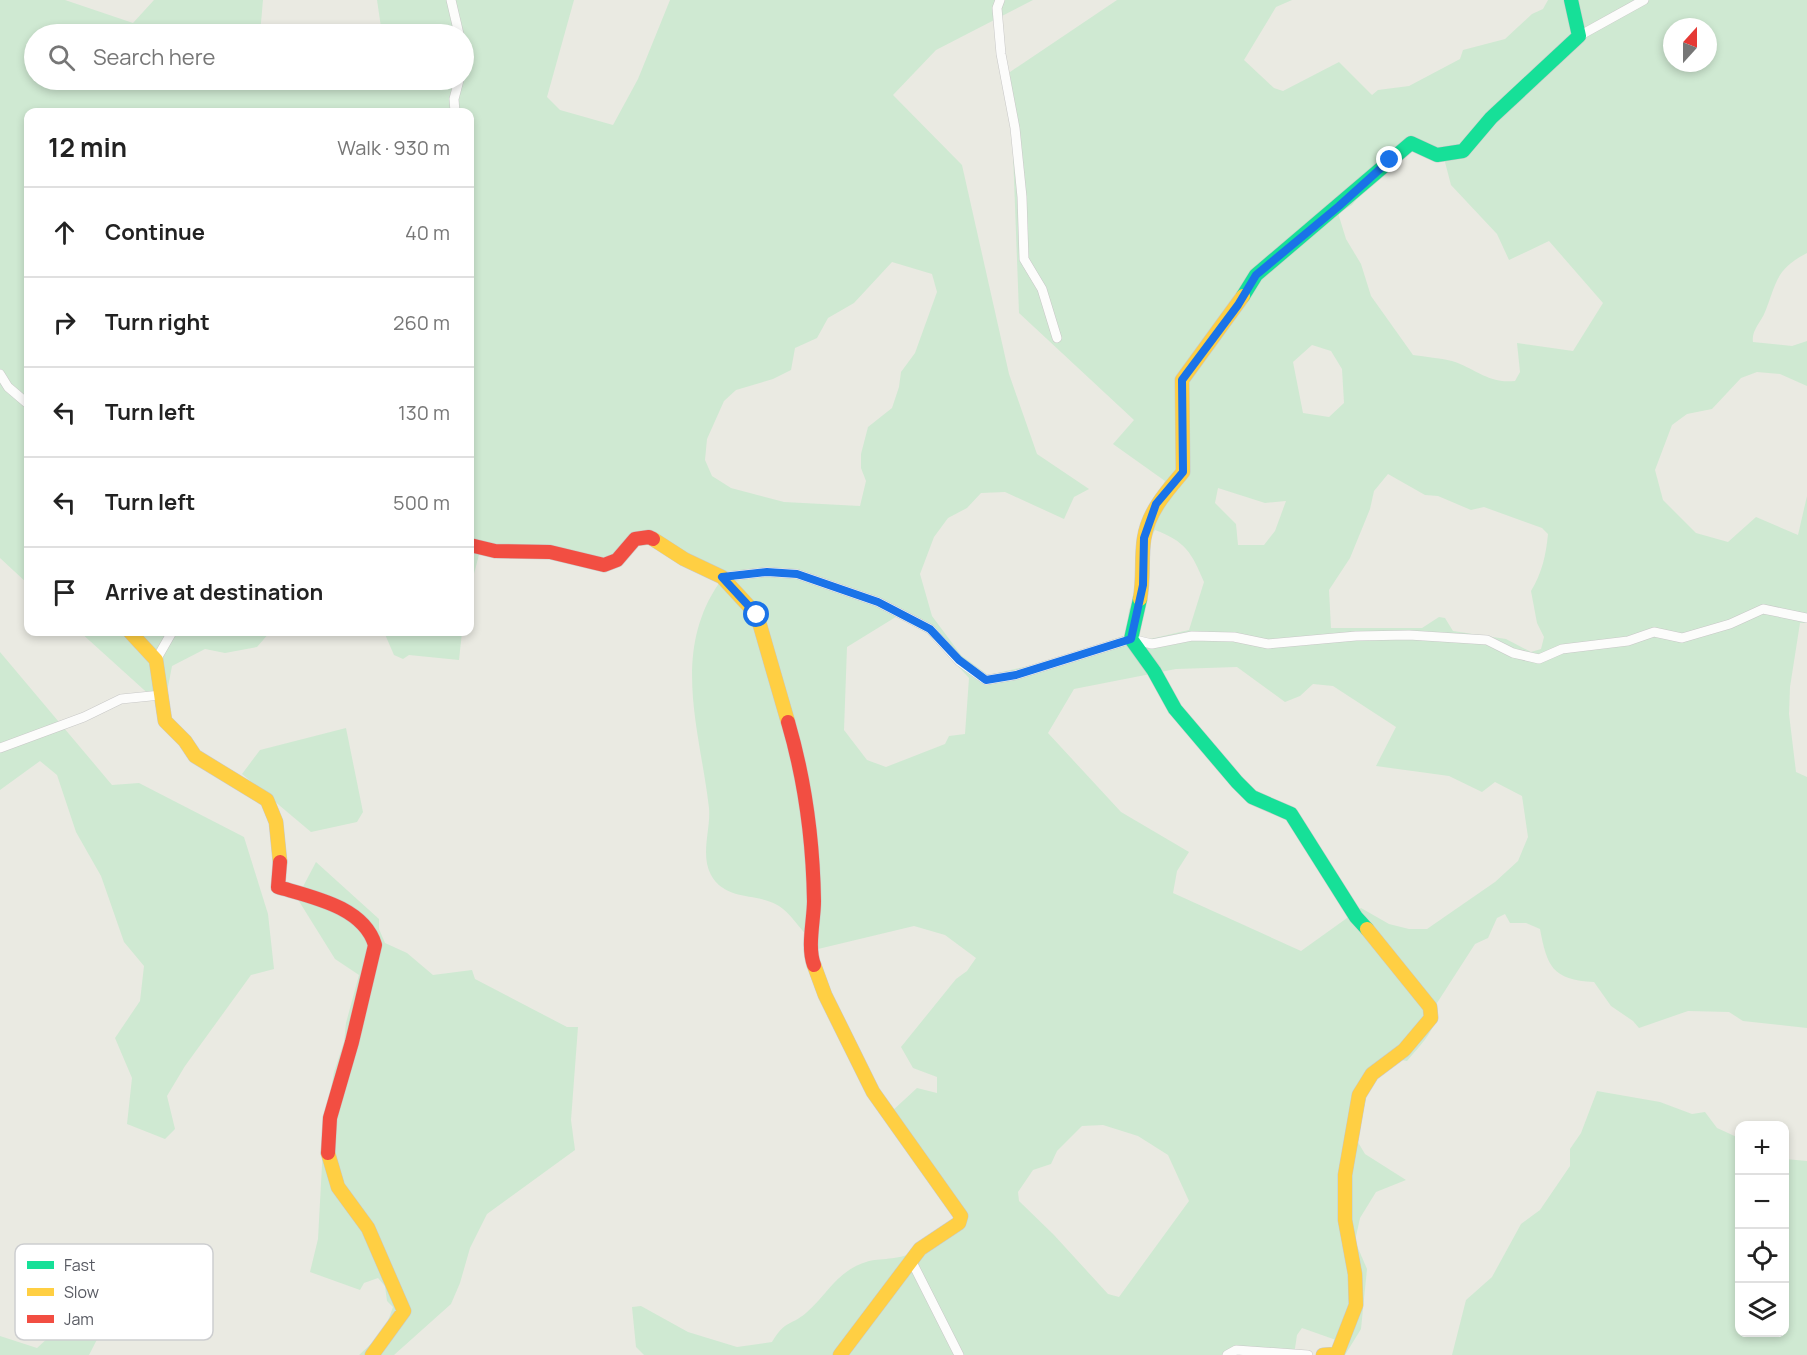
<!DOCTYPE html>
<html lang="en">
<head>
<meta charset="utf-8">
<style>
  body { margin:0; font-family:Manrope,sans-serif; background:#f6f6f6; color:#222 }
  .controls { position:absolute; right:18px; bottom:18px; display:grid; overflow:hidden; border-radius:12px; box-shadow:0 3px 9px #0003 }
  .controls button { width:54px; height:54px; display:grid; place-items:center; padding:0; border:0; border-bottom:2px solid #e0e0e0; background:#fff; color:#222; font:30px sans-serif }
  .compass { position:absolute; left:1663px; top:18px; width:54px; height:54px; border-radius:50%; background:#fff; box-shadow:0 3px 9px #0003; rotate:21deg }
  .stop { position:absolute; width:18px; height:18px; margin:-14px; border:4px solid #1a73e8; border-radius:50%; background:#fff }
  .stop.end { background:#1a73e8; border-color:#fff; box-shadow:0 2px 6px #0008 }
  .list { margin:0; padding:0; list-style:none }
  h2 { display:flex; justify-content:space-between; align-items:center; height:78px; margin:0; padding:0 24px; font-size:26px }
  h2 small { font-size:20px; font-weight:400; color:#767676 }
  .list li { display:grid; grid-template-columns:39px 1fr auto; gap:18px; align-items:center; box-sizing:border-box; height:90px; padding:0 24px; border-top:2px solid #e0e0e0 }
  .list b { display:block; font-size:22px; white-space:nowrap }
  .list em { font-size:20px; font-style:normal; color:#767676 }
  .icon { flex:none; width:33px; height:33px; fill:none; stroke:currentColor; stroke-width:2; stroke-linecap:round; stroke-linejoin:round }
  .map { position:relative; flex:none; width:1807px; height:1355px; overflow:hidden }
  .search { position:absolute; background:#fff; box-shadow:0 3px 9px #0003; left:24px; top:24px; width:450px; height:66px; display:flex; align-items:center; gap:15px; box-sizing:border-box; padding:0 21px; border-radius:33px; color:#767676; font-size:22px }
  .panel { position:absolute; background:#fff; box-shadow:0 3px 9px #0003; left:24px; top:108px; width:450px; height:528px; border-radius:12px }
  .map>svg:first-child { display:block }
</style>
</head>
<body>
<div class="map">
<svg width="1807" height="1355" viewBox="0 0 1807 1355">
  <rect width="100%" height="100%" fill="#eaeae2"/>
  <path fill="#cfe9d2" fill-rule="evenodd" d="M0,0H65L133,23L154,0H263L260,34H34V80H464V34H382L377,0H574L547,97L560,110L613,125L638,79L670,0H1033L936,50L893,95L962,165L1009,374L1037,454L1089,489L1074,497L1064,519L1005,492L981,493L967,508L948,518L934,537L920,574L932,616L961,655L988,675L1055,660L1126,635L1129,610L1136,593L1144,520L1165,481L1113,444L1134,420L1019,313L1010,72L1117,0H1292L1276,7L1244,60L1274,88L1283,91L1339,62L1372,95L1378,90L1409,86L1460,59L1463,50L1505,39L1532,14L1543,9L1548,0H1807V253C1775,270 1777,282 1765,312C1761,322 1751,331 1753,342L1792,346L1807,341V386L1780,374L1757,372L1741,378L1712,409L1687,414L1672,425L1655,470L1663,500L1696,533L1728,542L1756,517L1798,535L1807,496V623H1800L1790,687L1789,714L1796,772L1807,777V1028L1743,1021L1729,1012L1688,1011L1639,1028L1633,1021L1611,1006L1594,982C1552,980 1547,966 1540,929L1526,923H1510L1505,914L1497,918L1488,938L1475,944L1437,1003C1439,1028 1422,1043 1407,1061L1401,1060L1370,1083L1356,1139L1365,1154L1406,1180L1376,1192L1360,1218L1355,1241L1367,1269L1361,1329L1345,1355H1331L1336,1340L1302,1328L1297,1335L1294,1355H644L636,1347L632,1307L641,1306L688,1332L737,1347L772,1342C786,1319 789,1327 806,1313C829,1293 837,1270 869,1261C883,1258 902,1260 914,1251C928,1239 938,1228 954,1220V1213L886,1119L821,997L808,965L807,936C799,927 789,912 779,906C757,892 726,902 711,875C700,854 711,829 709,808C700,730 671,654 719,583L649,545L634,546C626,554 622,565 611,568C596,574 586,564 572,561C542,554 511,556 480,551L470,589V112H28V584L0,558ZM1672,27H1708V63H1672ZM1414,149L1433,159L1445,162L1451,185L1497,234L1509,260L1549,241L1603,303L1573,351L1517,343L1520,372L1515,381C1488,384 1475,368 1452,361C1440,358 1426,357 1413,355L1371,296L1361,264L1346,239L1338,213L1352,205L1368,184ZM892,262L932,274L937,292L915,353L901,372L899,387L892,408L868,427L861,454V468L866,481L860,506L784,502L731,488L712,476L705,460L707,439L724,401L736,390L773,379L791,370L795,348L817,338L828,318L854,303ZM1312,345L1331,351L1342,369L1344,403L1329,417L1303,413L1293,362ZM1388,474L1425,495L1438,496L1471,510L1484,507L1542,528L1548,534C1546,555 1542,573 1531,591L1537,623L1544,637L1541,649L1531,652L1506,639L1453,631L1445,618L1439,617L1422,628H1331L1329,590L1350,558L1370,509L1374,491ZM1218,488L1265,503L1286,501L1275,531L1264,545H1238L1236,524L1215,503ZM1155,530C1185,541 1192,553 1204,582L1189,630L1150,639L1140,637L1137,630L1138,619L1145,595L1151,538ZM899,615L928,634L969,678L965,734L949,736L945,744L886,767L867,760L844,730L847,647ZM1237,667L1285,702L1300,696L1313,684L1333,686L1396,727L1376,766L1449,776L1482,792L1495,782L1522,796L1528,837L1518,861L1495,882L1427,929H1409L1389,924L1361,908L1301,951L1173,893L1177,871L1189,852L1121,812L1048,733L1074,689L1176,669ZM914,926L945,935L976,958L967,971L956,979L901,1047L913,1068L937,1077V1093L917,1088L891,1112L830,1000L817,964L818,949ZM1103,1125L1138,1136L1168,1155L1189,1201L1119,1297L1108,1294L1054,1235L1019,1201L1018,1192L1033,1170L1051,1164L1057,1151L1082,1126Z
    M80,632H270L257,647L225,653L205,649L172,666L164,708Z
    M384,632H462L459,660L409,655L403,659L394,655Z
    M0,652L112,785L139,783L244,837L268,914L274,969L251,975L185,1066L167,1096L175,1129L165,1139L127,1124L132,1078L115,1038L140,1001L144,966L124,942L101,876L76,832L57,775L40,761L0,790Z
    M346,728L363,812L357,822L311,832L242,774L260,750Z
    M316,862L379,919V929L385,943L407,953L433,975L472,970L475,979L567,1027H578L571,1120L575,1150L487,1214L470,1248L460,1283L451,1304L394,1355H359L384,1332L393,1307L387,1301L385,1286L378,1278L364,1283L360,1290L310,1272L318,1239L324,1128L334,1072L344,1042L346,1023L359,975L335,959L297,898Z
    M1597,1091L1660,1102L1692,1114L1705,1112L1717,1128L1739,1138L1740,1332H1784L1785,1159L1807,1161V1355H1452L1466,1300L1492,1277L1521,1224L1540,1210L1570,1166V1149L1581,1133Z
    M86,1303L96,1305L110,1314L89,1355H0V1336L37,1348Z"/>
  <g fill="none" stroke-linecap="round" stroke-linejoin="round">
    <defs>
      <path id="street" d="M451,0L459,34
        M1000,0L997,8L1001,54L1015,128L1022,197L1024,259L1042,289L1057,338
        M1579,36L1644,0
        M455,112L454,99L459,80
        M0,374L8,387L28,404
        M722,577L767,572L797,574L878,602L930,629L959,661L986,680L1016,675L1131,639L1152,644L1192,636L1234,637L1268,644L1356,636L1409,635L1487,640L1513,653L1539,659L1562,649L1628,641L1654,632L1682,638L1730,624L1763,609L1807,618
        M156,660L172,632
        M0,748L84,717L121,699L161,695
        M912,1262L959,1355
        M1227,1355L1236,1350L1308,1355"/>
      <path id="fast" d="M1243,296L1256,275L1411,143L1437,155L1463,151L1491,118L1579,36L1571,0
        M1140,599L1131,639L1154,671L1175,709L1237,782L1252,797L1291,814L1356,917L1367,929"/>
      <path id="slow" d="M653,539L684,559L722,577L757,615L788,722
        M1140,599C1144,579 1141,559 1144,539C1148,512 1166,492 1183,472L1182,380L1243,296
        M130,632L156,660L165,721L185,741L195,756L267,800L276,822L280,862
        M814,965L825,995L873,1092L961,1216L959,1223L920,1249L840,1355
        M328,1153L338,1187L368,1228L404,1311L372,1355
        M1323,1355L1337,1354L1356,1305L1355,1274L1345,1220V1175L1359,1095L1372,1074L1404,1050L1431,1018L1430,1007L1367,929"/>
      <path id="jam" d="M470,545L495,551L550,552L604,565L617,560L635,539L649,537L653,539
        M788,722C805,780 813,840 814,901C814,920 807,947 814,965
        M280,862L278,887C312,897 364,907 375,945L352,1042L330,1118L328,1153"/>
    </defs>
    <use href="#street" stroke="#c8c8c7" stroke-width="10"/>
    <use href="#fast" stroke="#c8c9c8" stroke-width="15"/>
    <use href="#slow" stroke="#c8c9c8" stroke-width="15"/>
    <use href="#jam" stroke="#c8c9c8" stroke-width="15"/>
    <use href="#street" stroke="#fcfcfb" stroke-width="9"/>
    <use href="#fast" stroke="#16e098" stroke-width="14"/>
    <use href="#slow" stroke="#ffcf43" stroke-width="14"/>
    <use href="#jam" stroke="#f24e42" stroke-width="14"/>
  </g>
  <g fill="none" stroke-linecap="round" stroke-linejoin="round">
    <path stroke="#1a73e8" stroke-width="8" d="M757,615L722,577L767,572L797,574L878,602L930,629L959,660L986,680L1016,675L1131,639L1143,585L1144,538L1156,504L1183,472L1182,380L1238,305L1256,275L1339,206L1390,160"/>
  </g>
  <rect x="15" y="1244" width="198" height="96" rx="9" fill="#fff" stroke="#cdced0" stroke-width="1.5"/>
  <rect x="27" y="1261" width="27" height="8" fill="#16e098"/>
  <rect x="27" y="1288" width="27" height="8" fill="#ffcf43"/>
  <rect x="27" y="1315" width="27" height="8" fill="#f24e42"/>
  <g font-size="16" fill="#585a62">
    <text x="64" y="1271">Fast</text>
    <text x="64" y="1298">Slow</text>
    <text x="64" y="1325">Jam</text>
  </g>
</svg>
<div class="controls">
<button>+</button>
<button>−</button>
<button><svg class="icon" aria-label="locate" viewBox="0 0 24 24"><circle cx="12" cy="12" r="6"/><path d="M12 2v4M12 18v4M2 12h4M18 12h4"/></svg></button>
<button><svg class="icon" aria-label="layers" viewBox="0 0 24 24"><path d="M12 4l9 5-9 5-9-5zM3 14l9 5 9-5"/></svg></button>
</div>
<svg class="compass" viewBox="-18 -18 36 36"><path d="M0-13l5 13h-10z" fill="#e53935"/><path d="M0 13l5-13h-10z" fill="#767676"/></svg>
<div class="stop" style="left:757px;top:615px"></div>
<div class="stop end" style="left:1390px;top:160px"></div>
<div class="search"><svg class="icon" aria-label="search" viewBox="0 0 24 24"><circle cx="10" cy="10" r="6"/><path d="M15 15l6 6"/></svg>Search here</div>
<section class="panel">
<h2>12 min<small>Walk · 930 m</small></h2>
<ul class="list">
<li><svg class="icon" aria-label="ahead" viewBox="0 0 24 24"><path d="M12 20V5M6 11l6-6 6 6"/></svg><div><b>Continue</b></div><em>40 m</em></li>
<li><svg class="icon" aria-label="right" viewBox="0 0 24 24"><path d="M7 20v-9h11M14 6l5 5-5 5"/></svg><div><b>Turn right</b></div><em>260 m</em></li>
<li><svg class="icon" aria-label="left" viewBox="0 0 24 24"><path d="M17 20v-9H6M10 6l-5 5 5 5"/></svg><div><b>Turn left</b></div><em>130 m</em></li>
<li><svg class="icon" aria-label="left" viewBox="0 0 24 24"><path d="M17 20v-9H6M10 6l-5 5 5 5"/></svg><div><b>Turn left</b></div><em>500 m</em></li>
<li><svg class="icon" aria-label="arrive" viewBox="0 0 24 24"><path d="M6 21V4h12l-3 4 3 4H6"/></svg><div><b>Arrive at destination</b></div></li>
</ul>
</section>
</div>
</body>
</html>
